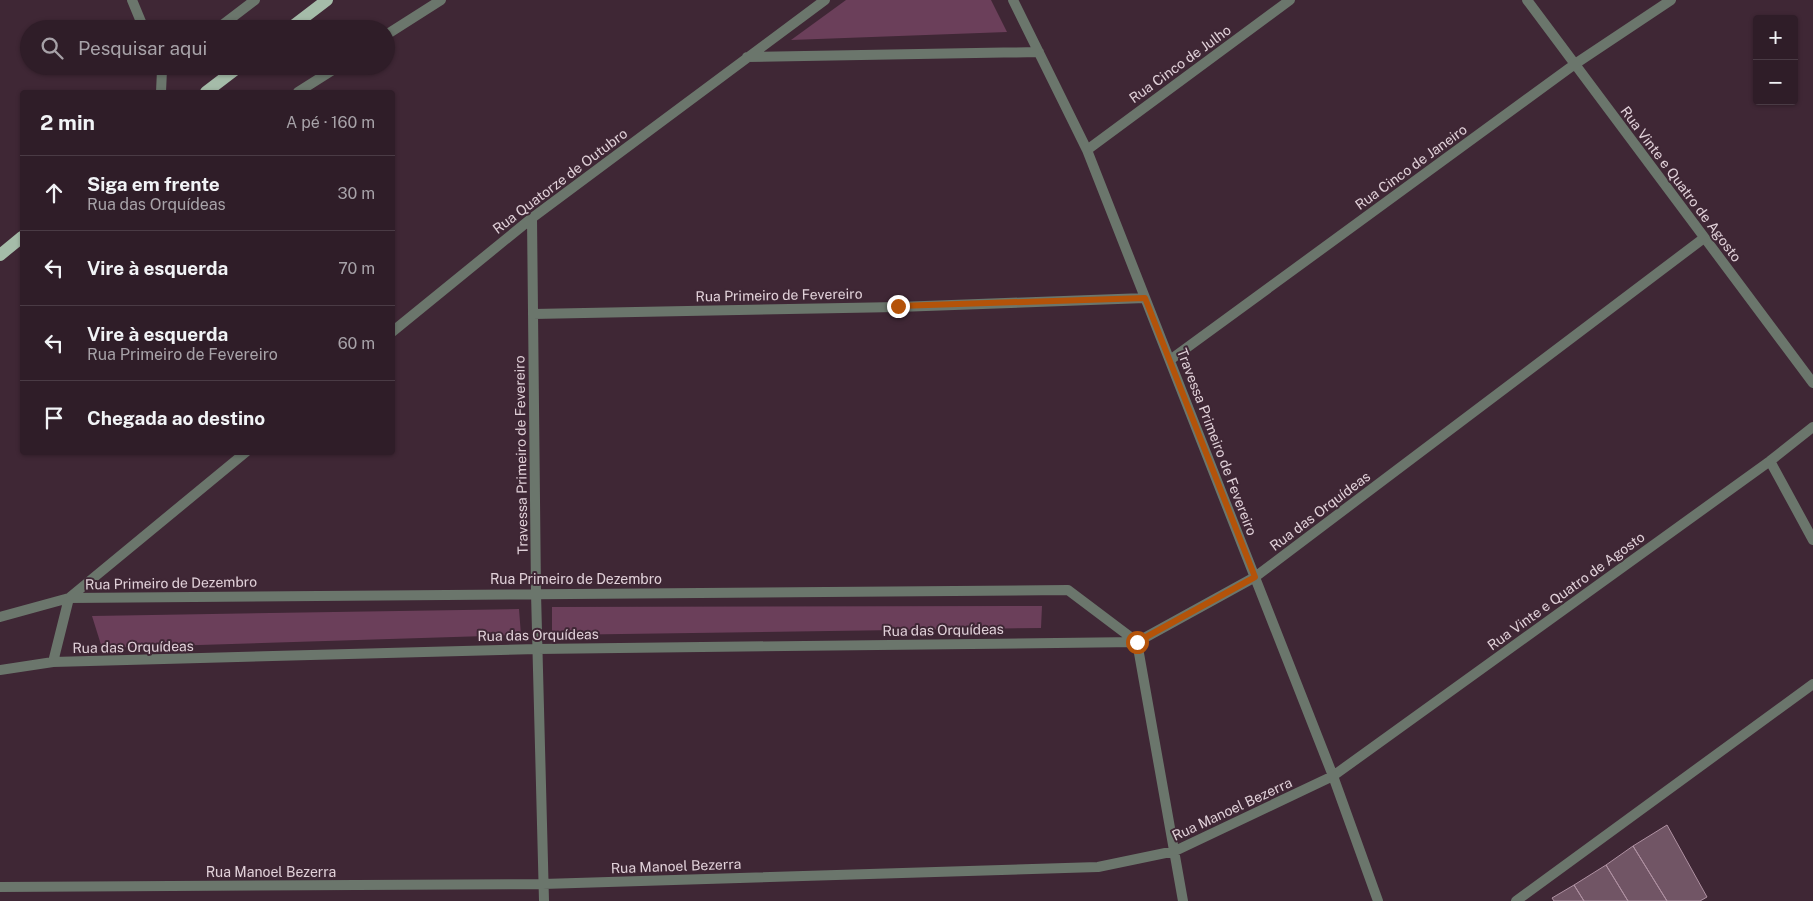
<!DOCTYPE html>
<html lang="pt">
<head>
<meta charset="utf-8">
<style>
  body { margin:0; font-family:"Public Sans",sans-serif; background:#372630; color:#f1f3f6 }
  .controls { position:absolute; right:15px; top:15px; display:grid; overflow:hidden; border-radius:5px; box-shadow:0 1px 4px #0004 }
  .controls button { width:45px; height:45px; display:grid; place-items:center; padding:0; border:0; border-bottom:1px solid #4a3b45; background:#2f1d28; color:#f1f3f6; font:25px sans-serif }
  .stop { position:absolute; width:15px; height:15px; margin:-11px; border:4px solid #b45309; border-radius:50%; background:#fff }
  .stop.end { background:#b45309; border-color:#fff; box-shadow:0 1px 5px #0008 }
  .list { margin:0; padding:0; list-style:none }
  h2 { display:flex; justify-content:space-between; align-items:center; height:65px; margin:0; padding:0 20px; font-size:21px }
  h2 small { font-size:16px; font-weight:400; color:#a7a2a8 }
  .list li { display:grid; grid-template-columns:32px 1fr auto; gap:15px; align-items:center; box-sizing:border-box; height:75px; padding:0 20px; border-top:1px solid #4a3b45 }
  .list b { display:block; font-size:19px; white-space:nowrap }
  .list p { margin:0; font-size:16px; white-space:nowrap; color:#a7a2a8 }
  .list em { font-size:16px; font-style:normal; color:#a7a2a8 }
  .icon { flex:none; width:28px; height:28px; fill:none; stroke:currentColor; stroke-width:2; stroke-linecap:round; stroke-linejoin:round }
  .map { position:relative; flex:none; width:1813px; height:901px; overflow:hidden }
  .search { position:absolute; background:#2f1d28; box-shadow:0 1px 4px #0004; left:20px; top:20px; width:375px; height:55px; display:flex; align-items:center; gap:12px; box-sizing:border-box; padding:0 18px; border-radius:28px; color:#a7a2a8; font-size:19px }
  .panel { position:absolute; background:#2f1d28; box-shadow:0 1px 4px #0004; left:20px; top:90px; width:375px; height:365px; border-radius:5px }
  .map>svg:first-child { display:block }
</style>
</head>
<body>
<div class="map">
<svg width="1813" height="901" viewBox="0 0 1813 901">
  <rect width="100%" height="100%" fill="#3f2735"/>
  <path fill="#6b3f5a" d="M846,0H991L1007,32L791,40Z
    M1042,606L1041,628L552,635V607Z
    M519,609L521,635L102,648L92,616Z"/>
  <path fill="#715565" stroke="#af91a2" d="M1667,825L1707,897L1700,901H1667L1633,846Z
    M1633,846L1667,901H1628L1606,865Z
    M1606,865L1628,901H1584L1574,885Z
    M1574,885L1584,901H1554L1552,898Z"/>
  <g fill="none" stroke-linecap="round" stroke-linejoin="round">
    <path stroke="#6b766c" stroke-width="10" d="M132,0L144,29
      M1013,0L1087,150L1333,776L1378,901
      M1527,0L1813,383
      M217,29L255,0
      M386,35L441,0
      M747,57L1039,52
      M160,66L162,70L161,92
      M298,92L339,66
      M1087,150L1290,0
      M532,218L536,593L544,901
      M533,314L898,307L1145,298
      M392,332L532,218L825,0
      M1170,360L1575,64L1671,0
      M1770,461L1813,540
      M0,617L69,598L1068,590L1137,642L1183,901
      M53,662L69,598L246,452
      M0,670L53,662L537,649L1137,642L1255,577L1704,238
      M0,887L543,884L1098,867L1175,851L1333,776L1770,461L1813,427
      M1516,901L1813,684"/>
    <path stroke="#a5bca9" stroke-width="12" d="M289,29L327,0
      M206,92L240,66
      M0,255L22,237"/>
  </g>
  <g fill="none" stroke-linecap="round" stroke-linejoin="round">
    <path stroke="#b45309" stroke-width="6" d="M898,306L1145,298L1255,577L1137,642"/>
  </g>
  <g text-anchor="middle" stroke-width="4" stroke-linejoin="round" paint-order="stroke">
    <g font-size="14" fill="#e1d1d9" stroke="#3f2735">
      <text transform="translate(1180 64) rotate(-36)" y="5">Rua Cinco de Julho</text>
      <text transform="translate(1411 167) rotate(-36)" y="5">Rua Cinco de Janeiro</text>
      <text transform="translate(560 181) rotate(-37)" y="5">Rua Quatorze de Outubro</text>
      <text transform="translate(1681 184) rotate(53)" y="5">Rua Vinte e Quatro de Agosto</text>
      <text transform="translate(779 295) rotate(-1)" y="5">Rua Primeiro de Fevereiro</text>
      <text transform="translate(1217 442) rotate(69)" y="5">Travessa Primeiro de Fevereiro</text>
      <text transform="translate(521 455) rotate(-91)" y="5">Travessa Primeiro de Fevereiro</text>
      <text transform="translate(1320 511) rotate(-37)" y="5">Rua das Orquídeas</text>
      <text x="576" y="584">Rua Primeiro de Dezembro</text>
      <text transform="translate(171 583) rotate(-1)" y="5">Rua Primeiro de Dezembro</text>
      <text transform="translate(1566 591) rotate(-36)" y="5">Rua Vinte e Quatro de Agosto</text>
      <text transform="translate(943 630) rotate(-1)" y="5">Rua das Orquídeas</text>
      <text transform="translate(538 635) rotate(-1)" y="5">Rua das Orquídeas</text>
      <text transform="translate(133 647) rotate(-1)" y="5">Rua das Orquídeas</text>
      <text transform="translate(1232 809) rotate(-25)" y="5">Rua Manoel Bezerra</text>
      <text transform="translate(676 866) rotate(-2)" y="5">Rua Manoel Bezerra</text>
      <text x="271" y="877">Rua Manoel Bezerra</text>
    </g>
  </g>
</svg>
<div class="controls">
<button>+</button>
<button>−</button>
</div>
<div class="stop" style="left:1137px;top:642px"></div>
<div class="stop end" style="left:898px;top:306px"></div>
<div class="search"><svg class="icon" aria-label="search" viewBox="0 0 24 24"><circle cx="10" cy="10" r="6"/><path d="M15 15l6 6"/></svg>Pesquisar aqui</div>
<section class="panel">
<h2>2 min<small>A pé · 160 m</small></h2>
<ul class="list">
<li><svg class="icon" aria-label="ahead" viewBox="0 0 24 24"><path d="M12 20V5M6 11l6-6 6 6"/></svg><div><b>Siga em frente</b><p>Rua das Orquídeas</p></div><em>30 m</em></li>
<li><svg class="icon" aria-label="left" viewBox="0 0 24 24"><path d="M17 20v-9H6M10 6l-5 5 5 5"/></svg><div><b>Vire à esquerda</b></div><em>70 m</em></li>
<li><svg class="icon" aria-label="left" viewBox="0 0 24 24"><path d="M17 20v-9H6M10 6l-5 5 5 5"/></svg><div><b>Vire à esquerda</b><p>Rua Primeiro de Fevereiro</p></div><em>60 m</em></li>
<li><svg class="icon" aria-label="arrive" viewBox="0 0 24 24"><path d="M6 21V4h12l-3 4 3 4H6"/></svg><div><b>Chegada ao destino</b></div></li>
</ul>
</section>
</div>
</body>
</html>
